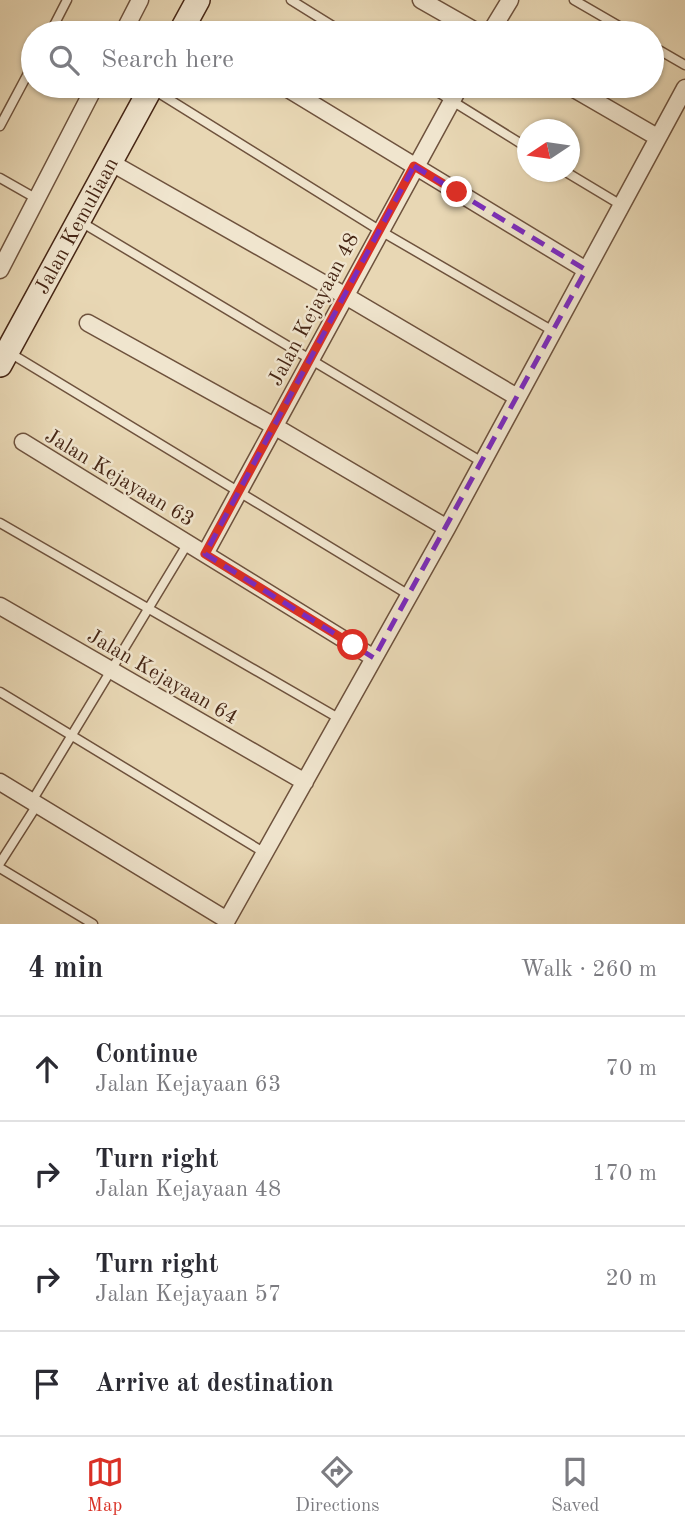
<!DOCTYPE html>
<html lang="en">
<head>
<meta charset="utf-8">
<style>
  body { margin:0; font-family:"Old Standard TT",serif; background:#f7f7f7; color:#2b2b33 }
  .compass { position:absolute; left:517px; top:119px; width:63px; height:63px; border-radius:50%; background:#fff; box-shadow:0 2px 5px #0004; rotate:257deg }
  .stop { position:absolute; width:21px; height:21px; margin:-16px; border:5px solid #d93025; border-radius:50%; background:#fff }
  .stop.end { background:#d93025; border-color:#fff; box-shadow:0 2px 7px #0008 }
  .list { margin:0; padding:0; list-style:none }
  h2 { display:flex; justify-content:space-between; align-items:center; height:91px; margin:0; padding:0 28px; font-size:30px }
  h2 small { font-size:23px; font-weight:400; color:#7c7c81 }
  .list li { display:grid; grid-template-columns:46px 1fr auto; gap:21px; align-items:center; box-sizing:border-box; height:105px; padding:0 28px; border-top:2px solid #e1e1e2 }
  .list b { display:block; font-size:26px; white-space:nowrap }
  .list p { margin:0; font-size:23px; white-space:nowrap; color:#7c7c81 }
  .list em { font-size:23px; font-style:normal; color:#7c7c81 }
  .icon { flex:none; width:38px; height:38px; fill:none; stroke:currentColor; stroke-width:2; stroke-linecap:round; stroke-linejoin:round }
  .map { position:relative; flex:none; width:685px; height:924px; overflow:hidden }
  .search { position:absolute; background:#fff; box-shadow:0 2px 5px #0004; left:21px; right:21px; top:21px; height:77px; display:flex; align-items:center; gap:18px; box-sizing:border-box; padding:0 24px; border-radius:38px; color:#7c7c81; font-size:26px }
  .sheet { height:511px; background:#fff }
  nav { display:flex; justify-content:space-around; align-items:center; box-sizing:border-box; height:98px; border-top:2px solid #e1e1e2; background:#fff; font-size:19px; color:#7c7c81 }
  nav a { display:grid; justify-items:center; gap:4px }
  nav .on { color:#d93025 }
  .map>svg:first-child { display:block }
</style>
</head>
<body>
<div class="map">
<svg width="685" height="924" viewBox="0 0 685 924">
  <rect width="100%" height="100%" fill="#e8d7b4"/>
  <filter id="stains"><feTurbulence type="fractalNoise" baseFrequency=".00286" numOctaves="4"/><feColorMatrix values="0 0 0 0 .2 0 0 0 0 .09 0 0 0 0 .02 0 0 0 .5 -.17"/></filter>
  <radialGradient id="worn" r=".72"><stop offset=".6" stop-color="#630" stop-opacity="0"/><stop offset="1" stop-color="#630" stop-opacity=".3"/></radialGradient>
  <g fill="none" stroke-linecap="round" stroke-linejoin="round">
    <defs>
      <path id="lane" d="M291,0L344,33
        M574,0L631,33
        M50,33L67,0
        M652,46L685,65
        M428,86L528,148
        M154,90L379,230L553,331
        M0,126L33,64
        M566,172L621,205
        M0,178L37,199
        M81,222L482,462
        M10,353L409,595
        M0,523L340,719
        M0,692L265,853
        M32,801L188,543
        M0,863L37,805
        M0,868L93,924"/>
      <path id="street" d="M421,0L479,33
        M123,33L140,0
        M490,33L510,0
        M283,86L586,270
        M569,86L657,137
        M110,162L344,295L517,397
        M0,270L95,86
        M88,323L274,426L447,528
        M23,442L374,658
        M205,554L460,86
        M0,606L305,782
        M0,782L227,920L447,528L685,88"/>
      <g id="secondary">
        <path d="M180,33L198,0"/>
        <path id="s1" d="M0,365L152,86"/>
      </g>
    </defs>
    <use href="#lane" stroke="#6e523d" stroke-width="11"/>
    <use href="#street" stroke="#6e523d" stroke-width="19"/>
    <use href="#secondary" stroke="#462615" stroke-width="26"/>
    <use href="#lane" stroke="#f0e5ce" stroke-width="8"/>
    <use href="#street" stroke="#f0e5ce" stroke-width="16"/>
    <use href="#secondary" stroke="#f0e5ce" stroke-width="23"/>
  </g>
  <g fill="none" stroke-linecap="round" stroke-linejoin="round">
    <path stroke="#d93025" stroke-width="9" d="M353,645L205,554L414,166L457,192"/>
  </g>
  <path fill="none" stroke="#7b2cbf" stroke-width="5" stroke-dasharray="14 9" stroke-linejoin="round" d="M414,166L586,270L374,658L205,554Z"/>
  <g text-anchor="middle" stroke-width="5" stroke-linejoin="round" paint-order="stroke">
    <g font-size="21" fill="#462615" stroke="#f0e5ce">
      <text dy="7" stroke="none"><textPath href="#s1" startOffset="159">Jalan Kemuliaan</textPath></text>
      <text transform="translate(313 309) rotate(-62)" y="7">Jalan Kejayaan 48</text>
      <text transform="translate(120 477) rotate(31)" y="7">Jalan Kejayaan 63</text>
      <text transform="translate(163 676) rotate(30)" y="7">Jalan Kejayaan 64</text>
    </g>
  </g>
  <rect width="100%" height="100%" filter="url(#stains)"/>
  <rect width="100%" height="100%" fill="url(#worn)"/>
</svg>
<svg class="compass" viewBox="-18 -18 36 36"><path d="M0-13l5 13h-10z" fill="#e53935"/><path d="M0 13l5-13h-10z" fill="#7c7c81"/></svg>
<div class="stop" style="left:353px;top:645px"></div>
<div class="stop end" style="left:457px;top:192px"></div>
<div class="search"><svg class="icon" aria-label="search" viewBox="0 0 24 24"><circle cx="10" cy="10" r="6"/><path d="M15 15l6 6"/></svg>Search here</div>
</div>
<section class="sheet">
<h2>4 min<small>Walk · 260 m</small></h2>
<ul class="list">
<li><svg class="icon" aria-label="ahead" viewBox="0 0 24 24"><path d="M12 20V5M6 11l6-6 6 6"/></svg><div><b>Continue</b><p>Jalan Kejayaan 63</p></div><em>70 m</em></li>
<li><svg class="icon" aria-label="right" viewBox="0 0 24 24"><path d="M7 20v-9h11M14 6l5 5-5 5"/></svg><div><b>Turn right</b><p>Jalan Kejayaan 48</p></div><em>170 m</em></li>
<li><svg class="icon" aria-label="right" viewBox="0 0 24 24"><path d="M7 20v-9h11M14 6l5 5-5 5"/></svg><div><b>Turn right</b><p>Jalan Kejayaan 57</p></div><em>20 m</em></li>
<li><svg class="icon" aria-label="arrive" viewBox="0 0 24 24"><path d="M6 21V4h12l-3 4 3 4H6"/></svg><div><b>Arrive at destination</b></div></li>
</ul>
</section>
<nav>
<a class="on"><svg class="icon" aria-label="map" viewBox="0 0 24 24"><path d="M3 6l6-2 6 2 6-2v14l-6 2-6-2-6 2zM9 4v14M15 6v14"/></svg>Map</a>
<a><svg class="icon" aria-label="directions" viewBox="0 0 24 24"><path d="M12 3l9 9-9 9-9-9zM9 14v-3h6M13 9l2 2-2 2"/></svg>Directions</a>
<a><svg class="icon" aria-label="saved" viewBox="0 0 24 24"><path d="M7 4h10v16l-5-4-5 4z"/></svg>Saved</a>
</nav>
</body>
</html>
